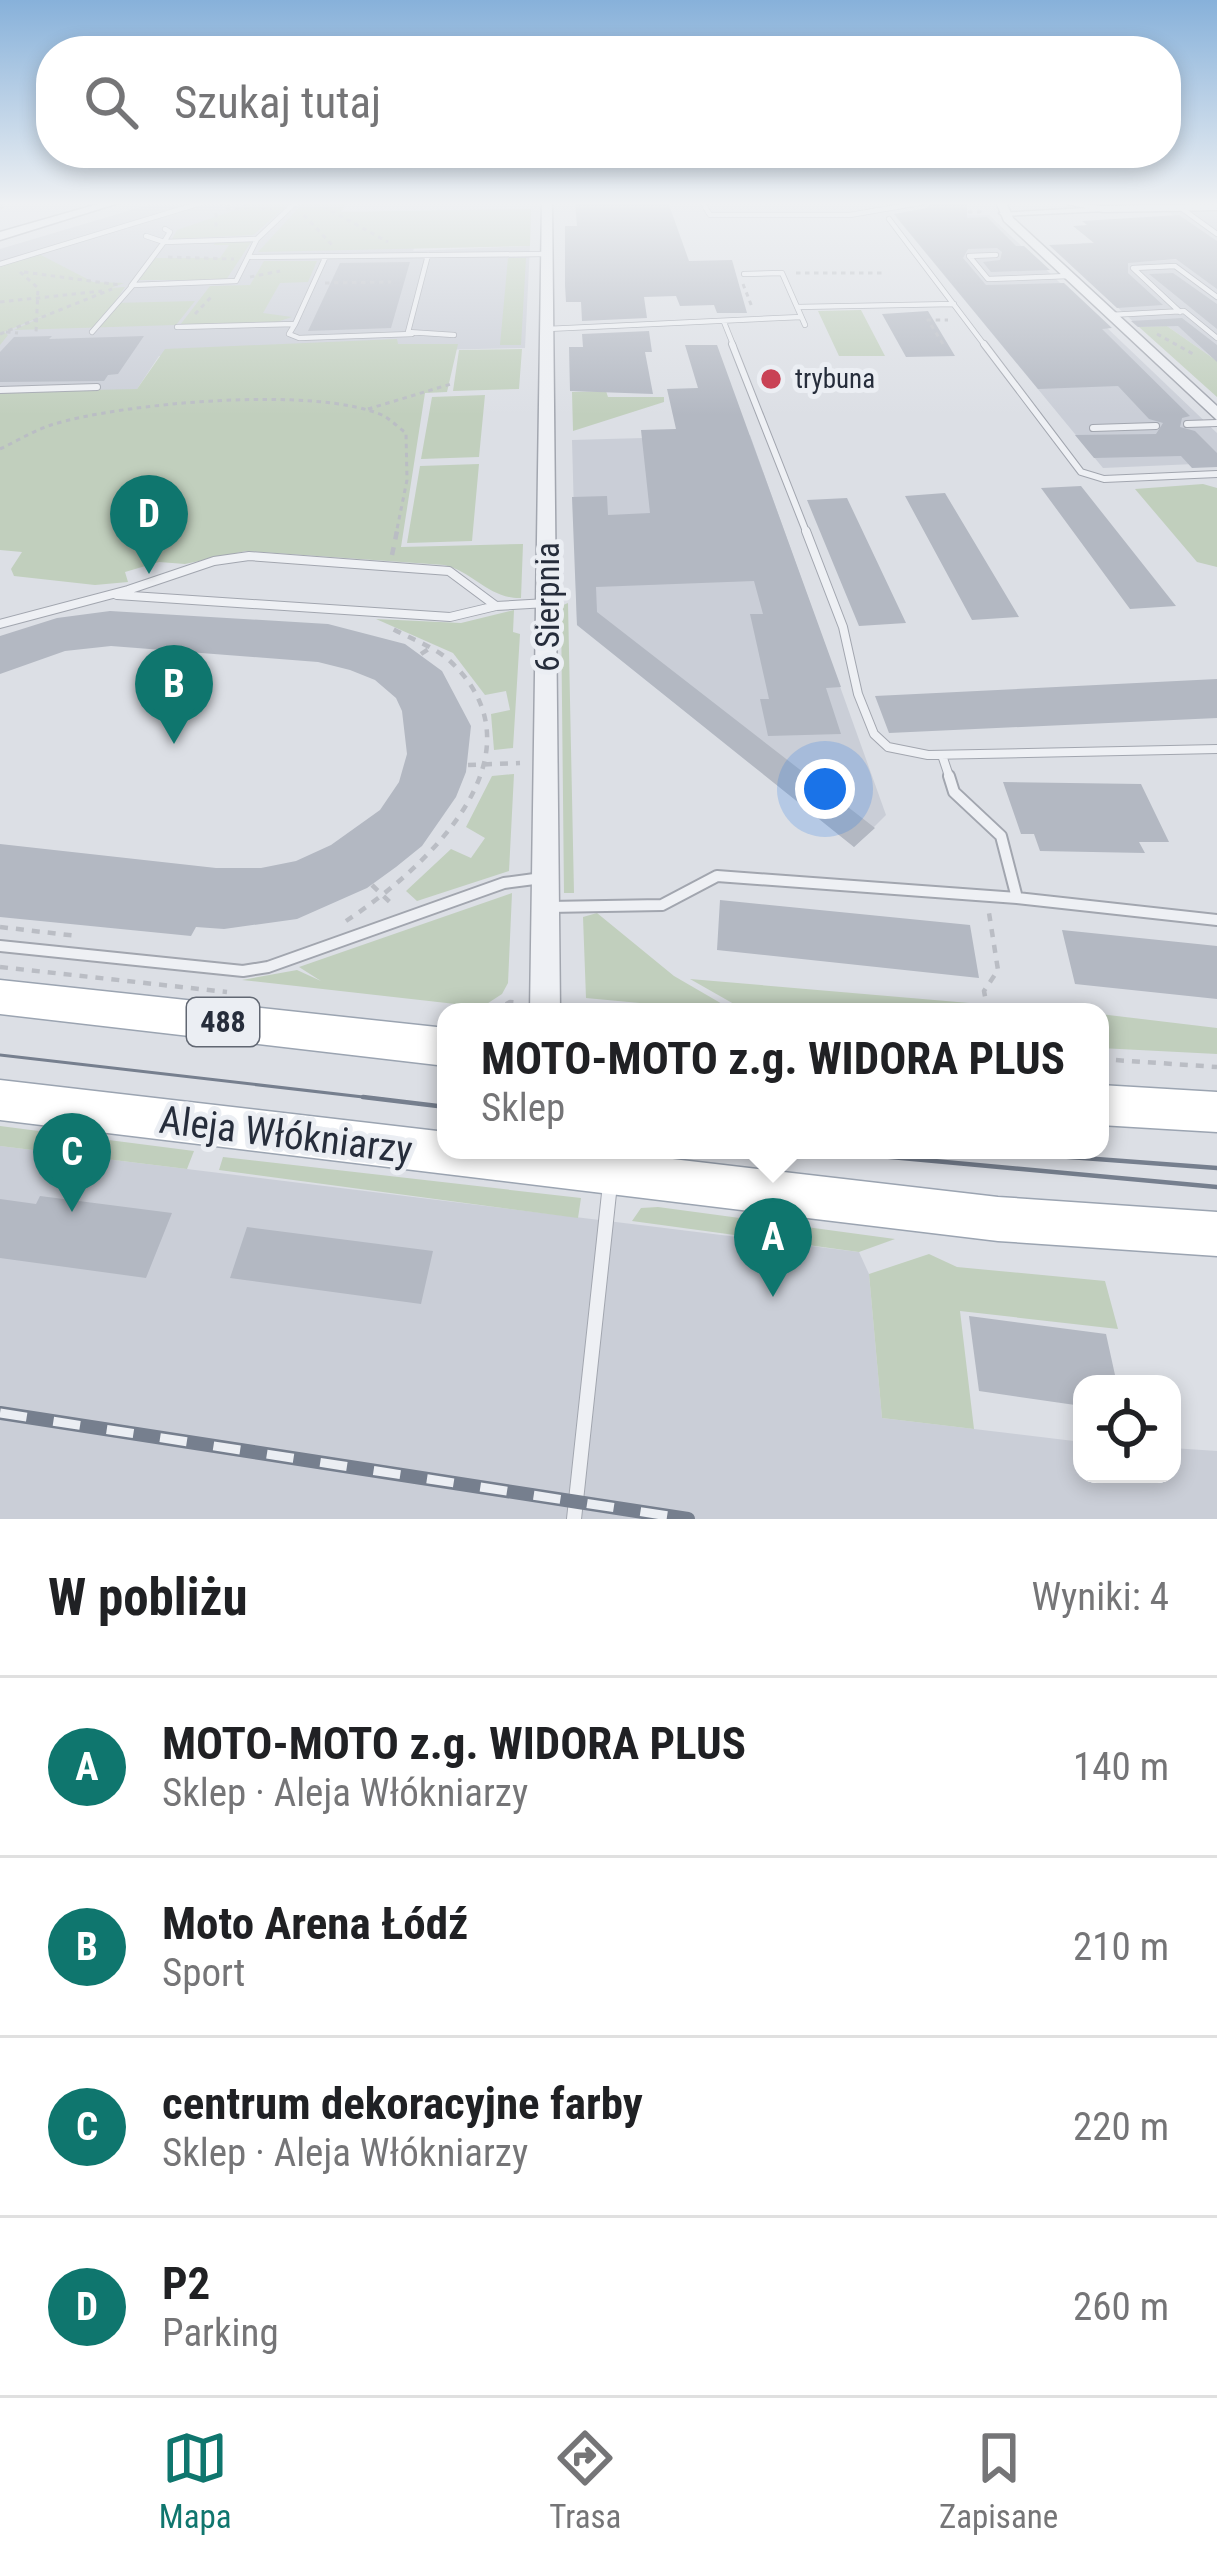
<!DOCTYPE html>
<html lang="pl">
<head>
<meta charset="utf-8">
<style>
  body { margin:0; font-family:"Roboto Condensed",sans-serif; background:#f6f6f6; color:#202124 }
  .controls { position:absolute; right:36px; bottom:36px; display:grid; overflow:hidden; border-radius:24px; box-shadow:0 6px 18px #0003 }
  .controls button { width:108px; height:108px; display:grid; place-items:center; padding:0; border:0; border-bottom:3px solid #e0e0e0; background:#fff; color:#202124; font:60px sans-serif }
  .you { position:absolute; left:825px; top:789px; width:42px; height:42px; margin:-30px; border:9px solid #fff; border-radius:50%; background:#1a73e8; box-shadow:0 0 0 18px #1a73e833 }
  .badge { display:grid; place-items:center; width:78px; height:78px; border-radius:50%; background:#0f766e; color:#fff; font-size:39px; font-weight:700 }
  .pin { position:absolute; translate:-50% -99px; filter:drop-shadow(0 3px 6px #0008) }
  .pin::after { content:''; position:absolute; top:63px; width:42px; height:36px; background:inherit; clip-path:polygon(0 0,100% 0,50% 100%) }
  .popup { position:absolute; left:437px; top:1003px; width:672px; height:156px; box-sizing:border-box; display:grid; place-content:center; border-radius:24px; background:#fff; filter:drop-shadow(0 3px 9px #0005); font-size:39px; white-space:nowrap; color:#757577 }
  .popup b { font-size:45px; color:#202124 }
  .popup::after { content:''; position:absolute; left:50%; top:100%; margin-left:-24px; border:24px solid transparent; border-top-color:#fff }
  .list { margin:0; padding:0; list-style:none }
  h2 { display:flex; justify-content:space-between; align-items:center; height:156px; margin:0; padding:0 48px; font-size:51px }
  h2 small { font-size:39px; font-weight:400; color:#757577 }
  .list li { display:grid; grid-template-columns:78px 1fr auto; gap:36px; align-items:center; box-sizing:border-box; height:180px; padding:0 48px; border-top:3px solid #e0e0e0 }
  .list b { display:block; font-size:45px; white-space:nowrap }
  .list p { margin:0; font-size:39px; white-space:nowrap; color:#757577 }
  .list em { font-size:39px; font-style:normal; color:#757577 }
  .icon { flex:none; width:66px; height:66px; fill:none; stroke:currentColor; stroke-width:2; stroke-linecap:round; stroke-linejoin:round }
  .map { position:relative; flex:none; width:1217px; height:1519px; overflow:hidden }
  .search { position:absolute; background:#fff; box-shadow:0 6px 18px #0003; left:36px; right:36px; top:36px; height:132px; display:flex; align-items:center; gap:30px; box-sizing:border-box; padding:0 42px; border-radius:48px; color:#757577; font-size:45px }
  .sheet { height:876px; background:#fff }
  nav { display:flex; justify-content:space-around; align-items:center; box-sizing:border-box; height:168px; border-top:3px solid #e0e0e0; background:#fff; font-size:33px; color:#757577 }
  nav a { display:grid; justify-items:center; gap:6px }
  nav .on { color:#0f766e }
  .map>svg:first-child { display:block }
</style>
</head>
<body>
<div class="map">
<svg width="1217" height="1519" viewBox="0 0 1217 1519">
  <rect width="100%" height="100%" fill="#dcdfe5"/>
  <path fill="#caced7" d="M158,202H346L340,212L430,211L413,251L530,246L525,348L159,356L137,389L0,403V249Z
    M1217,211V361L1167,326L1139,327L1093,285L1118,273L1081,243L1114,242L1136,262L1182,259L1196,232L1169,212Z
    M989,215L1217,433V463L1103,468L896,217Z
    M750,435L886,815L854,847L577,625L572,440Z
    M0,1146L859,1252L869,1274L882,1418L1082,1442V1474H1172V1448L1217,1451V1519H0Z"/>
  <path fill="#c1cfbd" d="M245,202H291L253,235L172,239L177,230L247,206Z
    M304,202H346L341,212L531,209L530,246L258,252Z
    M242,240L251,242L226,280H136L154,258H220L229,245H214L216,241Z
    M39,254L93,282L124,283L111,288L125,287L114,303L195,301L176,325L14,330L52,312L4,332L8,335L0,345V266Z
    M508,258H526L521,345H500Z
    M264,261H317L308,282L280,283L263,313L292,317L277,322L180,325L210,286L250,285Z
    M861,310L885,356H839L818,311Z
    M1167,326L1217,361V397L1139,327Z
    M397,339L398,344H458L447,392L425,393L401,547L523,544L521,598C489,599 474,572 444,565L246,551L185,564L159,562L125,572L128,582L95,585L14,576L11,569L22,552L0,550V392L137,389L165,349Z
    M522,349L519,389L453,391L459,350Z
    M606,391L608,397H664V402L573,431L572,392Z
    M485,395L479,457L421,459L432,397Z
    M479,464L472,541L407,543L420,466Z
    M1203,484L1217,488V567L1197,562L1135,489Z
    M568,603L574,893H564L561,606Z
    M514,610L513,632L520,634L513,748L494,750L491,714L510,710L506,691L485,695L453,653L376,619L461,623Z
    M514,774L509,871L417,901L406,891L451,849L471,858L485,838L466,827L492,776Z
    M512,893L508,983L502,994L482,1007L242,980L297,970L321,981L299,967Z
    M597,913L674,976L736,1012L586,998L583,917Z
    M690,979L981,1004L983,1012H748Z
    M1100,1014L1217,1028V1054L1100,1048Z
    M0,1126L194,1151L187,1169L0,1146Z
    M223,1157L581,1198L578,1218L219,1170Z
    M658,1207L895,1239L859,1252L632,1221L641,1208Z
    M929,1254L957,1267L1105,1281L1118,1329L960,1311L974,1429L882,1418L869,1274Z"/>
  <path fill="#b3b8c2" d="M575,202H668L689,261L732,260L747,313H717L714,305L680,306L676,296L644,297L647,318L582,321L581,302H566L565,285V226H577Z
    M932,202H967V218L987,217L1016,246H1024L1050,270L991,272L983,262L1000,260L1002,252L997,248L968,249L963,258L986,285L1064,283L1112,328L1102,329L1190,416L1182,418L1180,427L1195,431L1217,453V467L1192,468L1181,456L1094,458L1075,435L1156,434L1163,423L1149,419L1118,386L1038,389L894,214L927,208Z
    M1179,215L1217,241V289L1176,259L1128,263V273L1163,305L1117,308L1049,245L1094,243L1073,226L1087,225L1082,221Z
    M410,262L391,328L308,331L340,263Z
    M1173,273L1217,304V329L1149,274Z
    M928,311L955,356L906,357L882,314Z
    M1182,318L1217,345V362L1178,326L1138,327L1131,321Z
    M649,331L652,352H645L653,394L570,391L569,347H583L582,334Z
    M52,336L49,339L144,336L118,374L108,375L104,381L0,382V352L14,337Z
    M685,345H717L841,687L826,688L841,734L768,736L760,699H769L750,614H763L754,581L596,587L597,612L875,828L854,847L577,625L572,497L607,496L608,515L650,513L641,430L676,429L667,389L698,388Z
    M1081,486L1176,606L1130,609L1041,488Z
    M945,493L1019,617L972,620L905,496Z
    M847,498L906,623L859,626L807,500Z
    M110,611L328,624L405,644L442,671L471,726L466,772L456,797L422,846L396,867L367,888L297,919L224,929L196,927L191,936L0,917V844L216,868H261L296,861L331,845L380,810L399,782L407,754L402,711L396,698L375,680L350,670L318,662L111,646L65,651L0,674V636L57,618Z
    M1217,679V718L889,733L875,696Z
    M1003,782L1141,784L1169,842H1139L1145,853L1040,851L1034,834H1021Z
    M720,900L970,925L979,978L717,950Z
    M1062,930L1217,946V999L1075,984Z
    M40,1196L172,1213L146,1278L0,1258V1199L36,1204Z
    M247,1227L433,1251L421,1304L230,1278Z
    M969,1316L1106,1334L1117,1384H1082V1406L979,1391Z"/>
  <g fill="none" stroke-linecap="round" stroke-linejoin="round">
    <defs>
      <path id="service-far4" d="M702,202L710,215H850L925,202
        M1181,208L1217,234
        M889,219L986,347
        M146,236L164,242L170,232L165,229
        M428,255L408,332L454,335
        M996,255L969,256L988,279L1069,276
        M251,257L546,254
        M0,264L204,202
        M744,274L782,273L805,325
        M131,286L164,242L257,239
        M797,307L954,304
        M1180,312L1133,268L1175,266L1217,297
        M1110,315L1184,311L1217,338
        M724,322L734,347
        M295,324L289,334L299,338L412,334
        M177,327L295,324L326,256
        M547,329L801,317
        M92,332L133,285L236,281L257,239L296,202"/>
      <path id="service-far3" d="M732,344L807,534
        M984,344L1081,472L1104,479L1217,474
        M0,390L97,387
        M1187,424L1217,423
        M1093,428L1156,426"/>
      <path id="service-far2" d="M806,531L843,627L858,694L874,734L888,747L928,755L1217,749
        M117,595L450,617L496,606L547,603
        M0,624L128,590L214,561L249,556L449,571L496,606
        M942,755L950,779"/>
      <path id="service-far1" d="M949,776L954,792L1001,836L1017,898
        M549,907L662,905L717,876L1017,898L1217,920
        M0,946L243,971L268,967L504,883L542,878"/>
      <path id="service" d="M574,1519L610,1184"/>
      <path id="minor" d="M1103,207L1106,211L1003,216L999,213Z"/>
      <path id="tertiary" d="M105,202H122L0,240V232Z
        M542,202H552L560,1012H530Z
        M996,202H1006L1013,218L1217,406V420L1004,221Z
        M1059,202L1103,206L1217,204V210L1103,212Z"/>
      <path id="primary" d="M0,980L446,1028V1066L0,1014Z
        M0,1080L446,1132V1150H596L998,1197L1217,1212V1256L998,1241L0,1120Z
        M1100,1085L1217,1092V1132L1100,1125Z"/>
    </defs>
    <use href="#service-far4" stroke="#a2a6af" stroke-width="6"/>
    <use href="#service-far3" stroke="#a2a6af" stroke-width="8"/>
    <use href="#service-far2" stroke="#a2a6af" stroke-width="10"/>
    <use href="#service-far1" stroke="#a2a6af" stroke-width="14"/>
    <use href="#service" stroke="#a2a6af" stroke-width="16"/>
    <use href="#minor" stroke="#a2a6af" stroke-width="3"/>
    <use href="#tertiary" stroke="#a2a6af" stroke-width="3"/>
    <use href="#primary" stroke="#9ba4b1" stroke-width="3"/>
    <path stroke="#babdc4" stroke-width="3" stroke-dasharray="4.5 4.5" stroke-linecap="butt" d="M315,202L388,242
      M220,206L226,202
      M226,207L236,203L272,210
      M0,208L8,202
      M226,209L252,208
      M932,212H986
      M216,213V229
      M304,215L333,246
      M168,257L234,259
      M20,272L38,288L36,333
      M24,272L120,285
      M796,273H886
      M250,277L280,271
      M325,283L391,282
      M743,284L752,307
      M0,302L102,291
      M195,314L212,296
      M6,332L18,333
      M0,334L112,289
      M1157,334L1195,355
      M943,344L928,320H948
      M368,409L451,384
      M0,449C17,441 33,431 51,425C120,403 319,385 384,416C391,420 399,428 406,433L407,480L396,534"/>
    <path stroke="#babdc4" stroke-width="4.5" stroke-dasharray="8 8" stroke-linecap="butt" d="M392,555L397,531
      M421,654L433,646
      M468,765L520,763
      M372,885L394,906
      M346,921C425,869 550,755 450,661C435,647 411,639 393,629
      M0,927L77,936
      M0,967L227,992
      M567,1007L621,1012
      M492,1012L510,1002L520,1003
      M988,1012L984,991L998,970L989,913H993
      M1100,1059L1217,1067"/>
    <use href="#service-far4" stroke="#eef0f4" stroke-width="4.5"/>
    <use href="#service-far3" stroke="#eef0f4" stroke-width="6"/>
    <use href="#service-far2" stroke="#eef0f4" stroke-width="8"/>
    <use href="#service-far1" stroke="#eef0f4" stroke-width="10"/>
    <use href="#service" stroke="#eef0f4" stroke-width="14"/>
    <use href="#minor" fill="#eef0f4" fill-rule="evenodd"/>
    <use href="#tertiary" fill="#eef0f4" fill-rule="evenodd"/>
    <use href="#primary" fill="#fff" fill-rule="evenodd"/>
    <path stroke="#767f8e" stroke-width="3" d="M0,1055L389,1100"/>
    <path stroke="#767f8e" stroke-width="4.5" d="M363,1097L446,1107
      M815,1150L1217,1187
      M990,1151L1217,1168"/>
    <defs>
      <path id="rail" d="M0,1413L688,1519"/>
    </defs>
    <use href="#rail" stroke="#767f8e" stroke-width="14"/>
    <use href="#rail" stroke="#ebeef3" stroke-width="9" stroke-dasharray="27" stroke-linecap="butt"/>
  </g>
  <linearGradient id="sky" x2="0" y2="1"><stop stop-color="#87b1da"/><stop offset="0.49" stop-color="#eff1f3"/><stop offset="1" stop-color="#eff1f3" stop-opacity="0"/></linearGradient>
  <rect width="1217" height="415" fill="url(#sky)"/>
  <circle fill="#c94255" stroke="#ebeef3" stroke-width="4.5" cx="771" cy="379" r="12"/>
  <g text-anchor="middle" stroke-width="10" stroke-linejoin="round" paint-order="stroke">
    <g font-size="27" fill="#262d3b" stroke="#ebeef3" text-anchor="start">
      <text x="795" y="388">trybuna</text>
    </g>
    <rect fill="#ebeef3" stroke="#616772" stroke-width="3" x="187" y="998" width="72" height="48" rx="9"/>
    <g font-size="30" font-weight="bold" fill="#262d3b">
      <text x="223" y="1032">488</text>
    </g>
    <g font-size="33" fill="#262d3b" stroke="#ebeef3">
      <text transform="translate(547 607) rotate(-90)" y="12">6 Sierpnia</text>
    </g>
    <g font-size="39" fill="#262d3b" stroke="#ebeef3">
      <text transform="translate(286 1134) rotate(7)" y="14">Aleja Włókniarzy</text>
    </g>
  </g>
</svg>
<div class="controls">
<button><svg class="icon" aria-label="locate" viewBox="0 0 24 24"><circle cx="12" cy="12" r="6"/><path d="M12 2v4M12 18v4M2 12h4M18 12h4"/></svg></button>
</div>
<div class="you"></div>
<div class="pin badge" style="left:773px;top:1297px">A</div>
<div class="popup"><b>MOTO-MOTO z.g. WIDORA PLUS</b>Sklep</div>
<div class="pin badge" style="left:174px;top:744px">B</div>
<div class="pin badge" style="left:72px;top:1212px">C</div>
<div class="pin badge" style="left:149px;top:574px">D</div>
<div class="search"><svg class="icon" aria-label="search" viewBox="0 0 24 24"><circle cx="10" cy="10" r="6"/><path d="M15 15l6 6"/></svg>Szukaj tutaj</div>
</div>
<section class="sheet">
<h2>W pobliżu<small>Wyniki: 4</small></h2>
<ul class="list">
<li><span class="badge">A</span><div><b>MOTO-MOTO z.g. WIDORA PLUS</b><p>Sklep · Aleja Włókniarzy</p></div><em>140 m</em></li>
<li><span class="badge">B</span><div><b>Moto Arena Łódź</b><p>Sport</p></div><em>210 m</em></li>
<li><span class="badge">C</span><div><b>centrum dekoracyjne farby</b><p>Sklep · Aleja Włókniarzy</p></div><em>220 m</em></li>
<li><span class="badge">D</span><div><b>P2</b><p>Parking</p></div><em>260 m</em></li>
</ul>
</section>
<nav>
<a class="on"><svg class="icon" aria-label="map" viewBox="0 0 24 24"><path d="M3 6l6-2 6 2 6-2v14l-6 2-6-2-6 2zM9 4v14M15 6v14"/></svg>Mapa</a>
<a><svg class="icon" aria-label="directions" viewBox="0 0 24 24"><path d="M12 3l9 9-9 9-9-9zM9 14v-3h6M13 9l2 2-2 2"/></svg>Trasa</a>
<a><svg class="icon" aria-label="saved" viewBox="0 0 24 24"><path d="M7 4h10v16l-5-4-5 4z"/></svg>Zapisane</a>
</nav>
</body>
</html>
